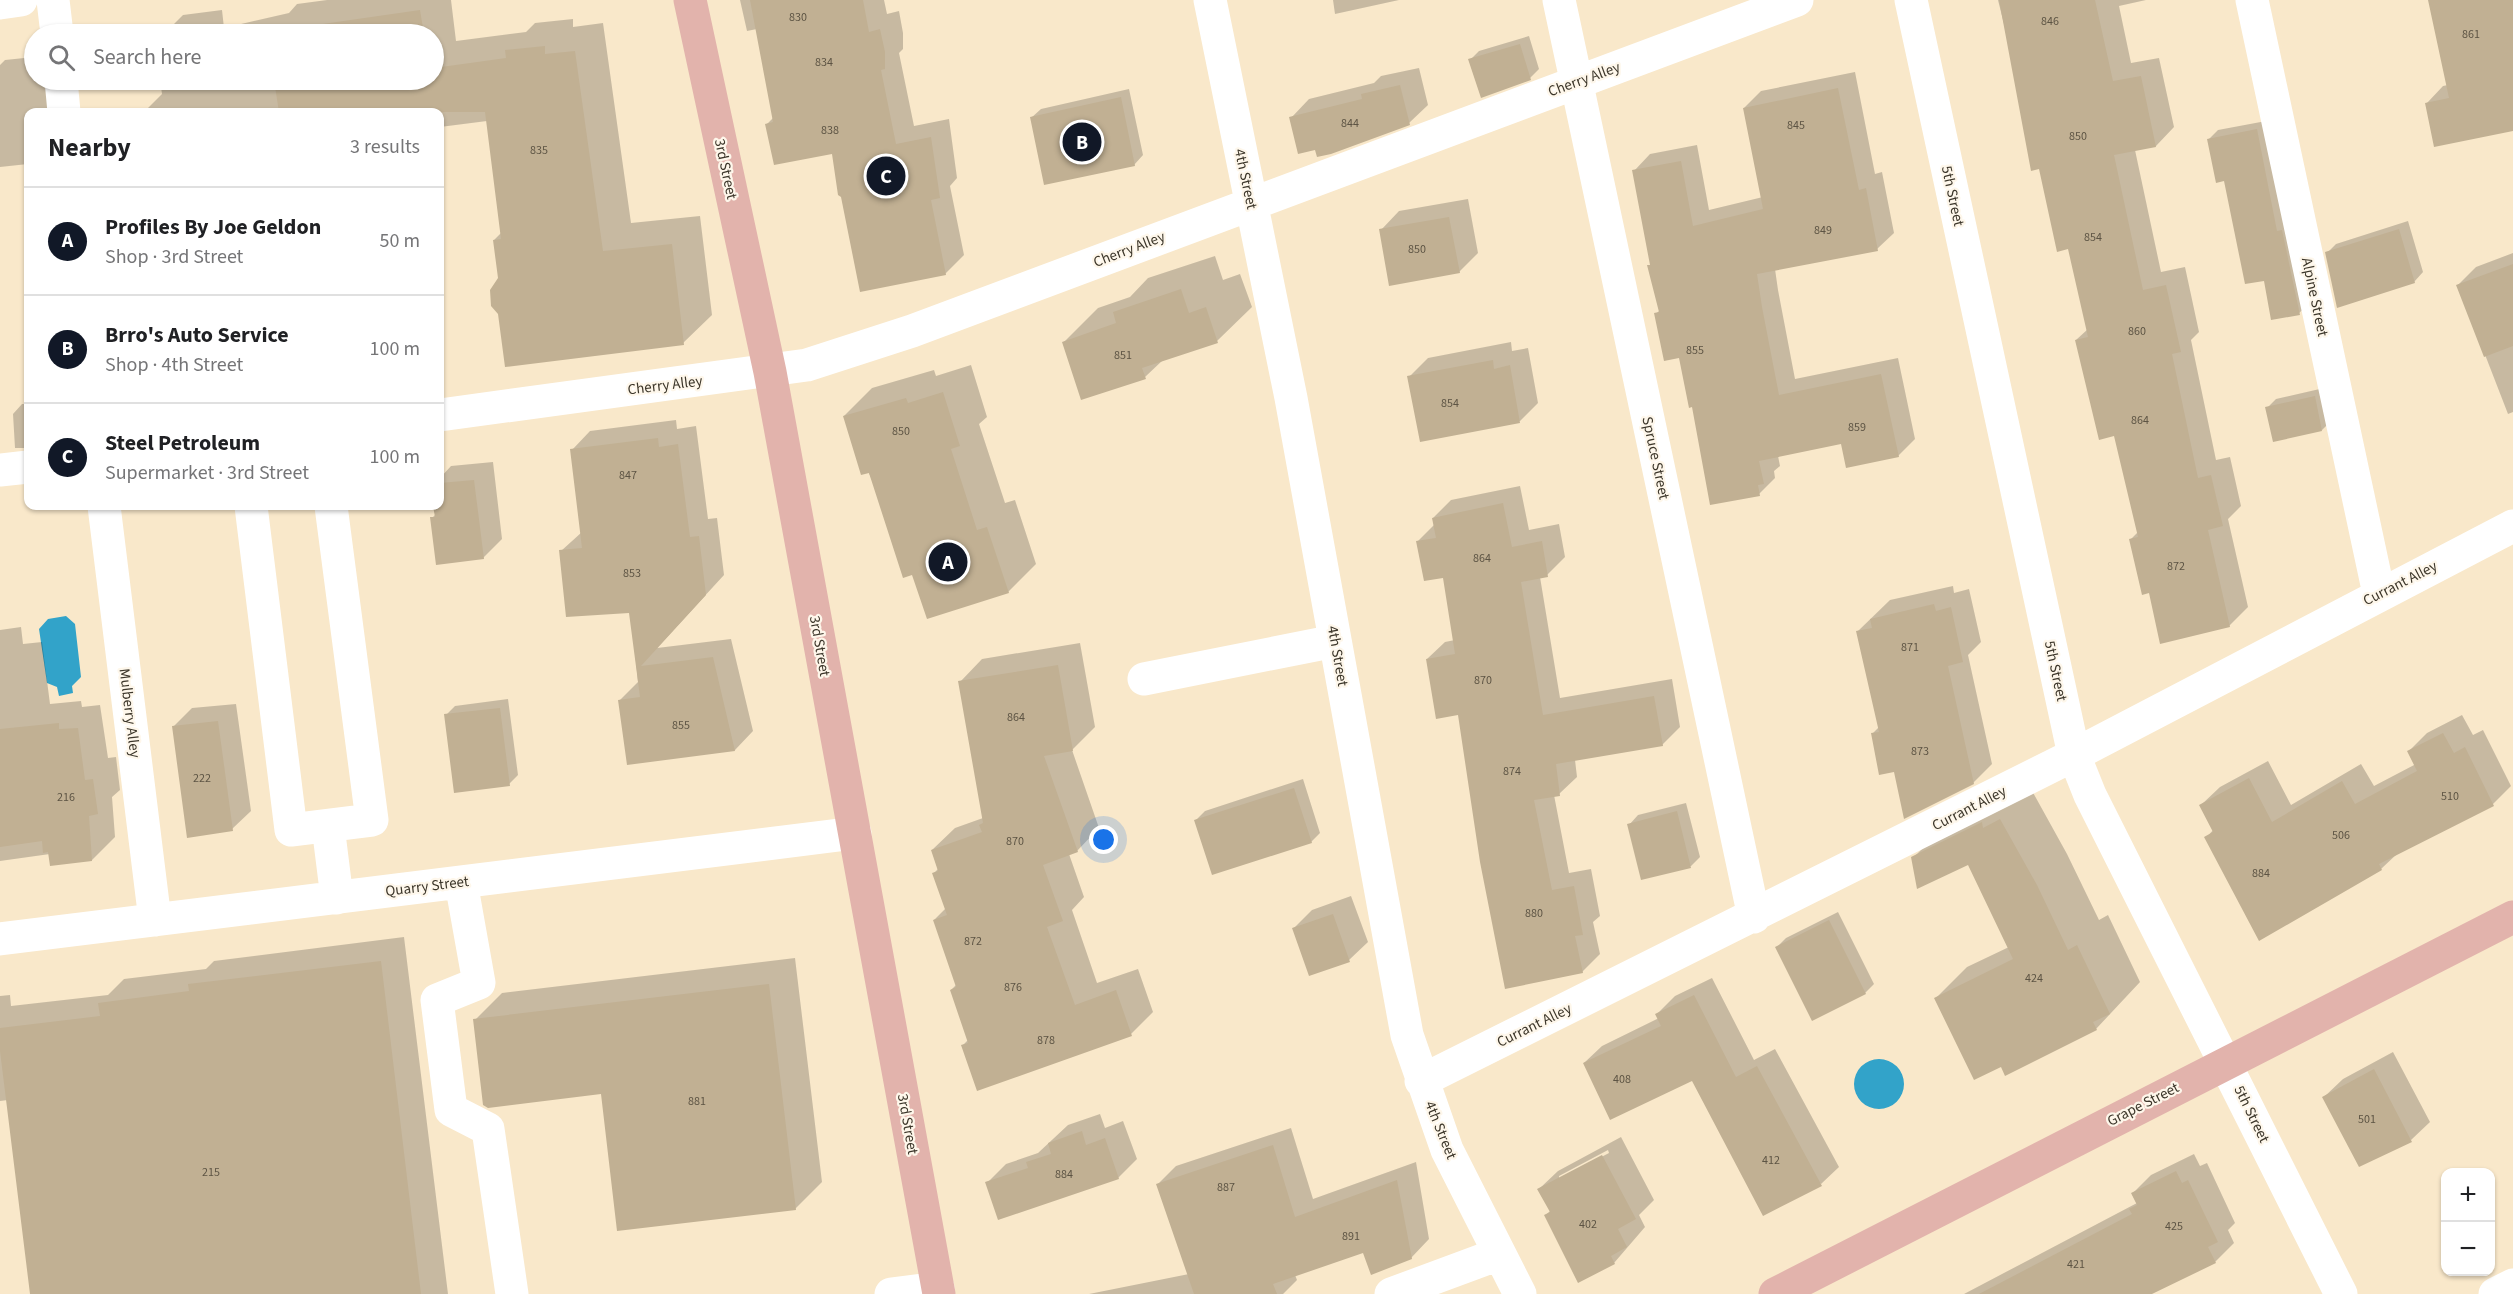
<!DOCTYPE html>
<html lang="en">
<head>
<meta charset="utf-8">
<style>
  body { margin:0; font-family:"Source Sans 3",sans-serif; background:#f6f6f6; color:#202124 }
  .controls { position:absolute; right:18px; bottom:18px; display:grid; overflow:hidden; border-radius:12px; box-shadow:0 2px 4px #0004 }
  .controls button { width:54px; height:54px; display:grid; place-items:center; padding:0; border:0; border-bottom:2px solid #e0e0e0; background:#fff; color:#202124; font:30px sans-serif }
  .you { position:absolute; left:1104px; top:840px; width:21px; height:21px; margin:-15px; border:4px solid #fff; border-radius:50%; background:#1a73e8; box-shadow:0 0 0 9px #1a73e833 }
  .badge { display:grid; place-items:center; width:39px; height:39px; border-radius:50%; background:#111827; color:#fff; font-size:20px; font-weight:700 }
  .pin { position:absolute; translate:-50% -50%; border:3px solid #fff; box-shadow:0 2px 6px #0006 }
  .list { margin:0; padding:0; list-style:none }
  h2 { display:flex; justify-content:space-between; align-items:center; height:78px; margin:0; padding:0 24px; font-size:26px }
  h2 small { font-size:20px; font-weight:400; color:#757577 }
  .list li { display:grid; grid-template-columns:39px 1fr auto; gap:18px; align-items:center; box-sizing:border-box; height:108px; padding:0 24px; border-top:2px solid #e0e0e0 }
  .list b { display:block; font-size:22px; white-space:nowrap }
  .list p { margin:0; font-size:20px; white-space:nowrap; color:#757577 }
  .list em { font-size:20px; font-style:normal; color:#757577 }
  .icon { flex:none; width:33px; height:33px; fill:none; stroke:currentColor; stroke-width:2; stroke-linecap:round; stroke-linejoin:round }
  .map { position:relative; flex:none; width:2513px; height:1294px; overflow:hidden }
  .search { position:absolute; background:#fff; box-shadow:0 2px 4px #0004; left:24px; top:24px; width:420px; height:66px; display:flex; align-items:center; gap:15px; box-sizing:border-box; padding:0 21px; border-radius:33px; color:#757577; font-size:22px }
  .panel { position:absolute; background:#fff; box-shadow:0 2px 4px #0004; left:24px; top:108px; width:420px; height:402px; border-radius:12px }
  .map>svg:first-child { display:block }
</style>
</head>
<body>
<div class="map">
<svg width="2513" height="1294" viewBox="0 0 2513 1294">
  <rect width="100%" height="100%" fill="#f9e8ca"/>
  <path fill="#32a3c9" d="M66,616L75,624L81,677L72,686L73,693L59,696L57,687L47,683L39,629L48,619Z
    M1854 1084a25 25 0 1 1 50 0a25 25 0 1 1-50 0Z"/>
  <path fill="#0003" fill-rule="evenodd" d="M327,0H451L456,41L526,32L535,23L573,19V27L603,23L631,223L700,216L712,315L683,343L499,279L494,240L501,233L487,121L440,127V112H144L162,94L160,80H434V34H164L183,15L222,10L224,28L289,13L297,4Z
    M740,0H884L887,14L899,11L903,33V49L899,53L914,126L949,119L957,178L950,186L964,255L945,274L834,152L767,124L774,117L757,29L747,31Z
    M1333,0H1399L1335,14Z
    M1998,0H2146L2119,6L2131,63L2159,58L2174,127L2156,146L2135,150L2161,272L2185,267L2199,332L2191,340L2216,460L2230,457L2241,506L2228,519L2248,607L2229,626L2150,591L2131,539L2138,532L2116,435L2076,340L2088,329L2069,248L2040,168Z
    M2429,0H2513V130L2427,103L2443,86L2448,85Z
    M1529,36L1539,69L1530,78L1470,60L1479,51Z
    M34,57V80H50L54,112H28V164L0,167V65L5,60Z
    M1419,68L1428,105L1409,123L1316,148L1291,118L1309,99L1374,83L1381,76Z
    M1855,72L1875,174L1882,172L1894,233L1877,249L1775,269L1778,290L1795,379L1898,358L1915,439L1898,456L1842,442L1778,456L1780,466L1774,471L1775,478L1759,494L1693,406L1680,356L1656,314L1660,310L1649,266L1651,264L1634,171L1650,154L1697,145L1709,210L1763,197L1744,108L1761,91Z
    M1129,89L1143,155L1134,165L1031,118L1041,109Z
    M2266,121L2309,304L2299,313L2265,279L2209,139L2218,130Z
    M1468,199L1478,253L1459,272L1381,230L1399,211Z
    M2408,221L2423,272L2414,282L2327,253L2336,244Z
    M2513,253V412L2508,414L2458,285L2476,267Z
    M1215,256L1223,280L1240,274L1252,307L1217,341L1163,360L1145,377L1064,342L1098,308L1130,297L1148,278Z
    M1511,342L1512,351L1528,348L1538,403L1520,421L1421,440L1409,377L1428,358Z
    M971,365L987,417L979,424L1005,503L1015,500L1036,564L1008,592L913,574L844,416L872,388L934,370L936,376Z
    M2324,388L2331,421L2322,430L2267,408L2276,399Z
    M22,404H28V448H15L13,414Z
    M676,420L677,429L696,426L708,519L717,518L724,575L657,648L731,639L753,731L735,750L628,763L620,700L638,682L631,611L561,551L582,532L572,450L590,431Z
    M493,462L502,539L483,558L432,518L436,514L435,506H440V478L451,466Z
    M1520,486L1529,530L1559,524L1565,557L1547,575L1540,577L1560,698L1672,679L1680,727L1662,745L1575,760L1577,777L1559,794L1554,795L1569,873L1591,869L1600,916L1593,922L1600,954L1582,972L1459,714L1427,659L1445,642L1455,640L1444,576L1417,542L1435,524L1433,518L1451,500Z
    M1953,586L1954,593L1969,589L1981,642L1968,655L1992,764L1973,783L1896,770L1872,734L1879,727L1857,632L1890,600Z
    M21,627L23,644L42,642L50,704L81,701L82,707L100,705L108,758L116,757L120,790L112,797L115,837L92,860L50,854L0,861V630Z
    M1080,643L1095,727L1072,750L1099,828L1077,851L1069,854L1084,897L1072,910L1097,983L1138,969L1153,1012L1131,1034L963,1045L968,1040L951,990L957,984L934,920L946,908L934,873L939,868L932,850L955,828L983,818L960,682L982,659Z
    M508,699L518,775L509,784L446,715L455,706Z
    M236,704L251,811L232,829L173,727L192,708Z
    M2462,715L2473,735L2483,730L2511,786L2493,804L2398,853L2381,869L2206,838L2214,829L2201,805L2220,787L2268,761L2291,805L2361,764L2374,786L2416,764L2409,751L2427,733Z
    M1303,779L1320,833L1311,842L1196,820L1205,811Z
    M2031,789L2067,854L2099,920L2108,915L2140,982L2096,1029L2002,1065L1936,998L1967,967L2009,947L1969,863L1913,858L1944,827Z
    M1686,803L1700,857L1691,866L1642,878L1629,825L1638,815Z
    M1351,896L1368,942L1349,960L1293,929L1312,910Z
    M1838,912L1874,984L1865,993L1777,947L1786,938Z
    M404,937L448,1294H31L8,1100L0,1101V996L10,995L11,1006L108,995L124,979L206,969L214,961Z
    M795,958L822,1182L795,1209L603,1092L475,1020L502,993Z
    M1712,978L1754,1060L1775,1049L1839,1167L1821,1184L1692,1079L1584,1063L1602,1046L1659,1018L1657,1014L1675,996Z
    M2393,1052L2430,1122L2411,1140L2324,1097L2343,1079Z
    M1100,1114L1105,1128L1123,1121L1137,1159L1118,1178L987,1183L1006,1164L1038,1153L1068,1125Z
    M1291,1128L1313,1199L1416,1162L1429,1239L1411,1258L1364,1251L1295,1275L1297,1280L1283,1294H1089L1189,1274L1158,1184L1176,1166Z
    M1621,1137L1654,1200L1639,1215L1645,1227L1614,1263L1546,1215L1551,1210L1539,1189L1558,1171ZM1608,1150L1609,1153L1559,1179V1176Z
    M2194,1154L2200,1166L2207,1163L2235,1223L2228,1230L2234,1243L2215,1262L2144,1294H1964L2137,1203L2132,1194L2151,1175Z"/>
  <path fill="#c1b093" d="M750,0H863L869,32L880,29L885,52V69L881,70L896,144L931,137L940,198L931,200L946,275L860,292L841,197L838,195L832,154L774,165L765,124L773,122Z
    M1999,0H2095L2113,81L2141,76L2156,147L2114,155L2143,290L2166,285L2181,352L2172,354L2198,478L2211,475L2223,526L2208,530L2230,627L2160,644L2149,593L2142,595L2129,539L2138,537L2114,436L2099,440L2075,340L2088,337L2068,249L2057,252L2039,169L2031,171Z
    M2428,0H2513V131L2434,147L2425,103L2449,98Z
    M420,10L424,34H267V32Z
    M1520,44L1531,80L1481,98L1468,59Z
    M545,46V54L575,51L603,251L672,244L684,345L505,367L498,314L491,306L490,290L498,278L493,240L501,239L485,112H279L274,80H434V68L506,58L505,50Z
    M1400,85L1410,125L1331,154L1317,157L1315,150L1298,154L1289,117L1362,99L1361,94Z
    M1838,88L1859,190L1866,188L1878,251L1757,274L1762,307L1779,395L1881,374L1899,457L1846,468L1841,444L1759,461L1764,484L1758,485L1760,496L1710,505L1692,407L1689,408L1679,358L1664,361L1654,313L1659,312L1647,265H1650L1632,170L1681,161L1693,226L1763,209L1743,108Z
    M1121,97L1135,166L1044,185L1030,117Z
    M2257,129L2277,231L2282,230L2300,315L2271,320L2264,281L2245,284L2224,181L2216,183L2207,139Z
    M1449,217L1460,273L1389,286L1379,229Z
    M2399,229L2415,283L2337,308L2325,252Z
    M2513,264V346L2484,357L2456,285Z
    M1181,289L1189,313L1206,307L1218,343L1142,368L1146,379L1081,400L1062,342L1116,323L1113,312Z
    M1493,360L1494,369L1510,365L1520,423L1420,442L1407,376Z
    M943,392L960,446L951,449L977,530L987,527L1009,593L927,619L912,575L903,578L869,473L861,475L843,416L906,398L908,403Z
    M2315,396L2322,431L2273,442L2265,407Z
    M658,438L659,447L678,444L690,537L699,536L706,595L641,666L713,657L735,751L627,765L618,700L640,697L629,613L566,617L559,550L582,548L570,449Z
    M474,480L484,559L436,565L430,517H435L433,506H440V483Z
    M1503,503L1512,547L1542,541L1548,577L1521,582L1543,715L1654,696L1663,746L1556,764L1560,796L1534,800L1552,890L1574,886L1583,935L1575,936L1583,973L1505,989L1480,862L1458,715L1436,719L1426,659L1455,654L1443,578L1424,581L1416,541L1436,538L1432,518Z
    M1934,604L1936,611L1951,607L1963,662L1948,666L1974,784L1904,819L1894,772L1879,775L1871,733L1879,732L1856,631L1872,628L1870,619Z
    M1058,665L1073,751L1044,756L1078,852L1043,865L1063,921L1047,927L1075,1005L1116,990L1132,1036L977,1091L961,1045L968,1043L950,990L956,987L933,920L947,915L932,873L938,871L931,850L982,832L979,825L983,823L958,681Z
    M500,708L510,786L454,793L444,714Z
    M218,721L233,831L187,838L172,726Z
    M59,723V729L78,728L85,780L93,779L98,814L89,816L92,861L50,866L48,852L43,853L42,841L0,847V729Z
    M2443,733L2454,753L2465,747L2494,806L2379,864L2382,870L2259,941L2204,837L2213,832L2199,805L2249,778L2272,822L2342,781L2355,804L2417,771L2407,751Z
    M1294,788L1312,843L1212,875L1194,820Z
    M1677,811L1691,868L1641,880L1627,824Z
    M2000,819L2037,885L2068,950L2077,945L2110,1014L2093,1022L2097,1030L2005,1076L2001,1067L1974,1080L1934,998L2013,959L1968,865L1917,889L1911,857L1982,822L1983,828Z
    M1333,914L1350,962L1309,976L1292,928Z
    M1829,920L1866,994L1812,1021L1775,947Z
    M381,961L421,1294H30L0,1051V1028L100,1016L98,1003L189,991L188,984Z
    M769,984L796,1210L617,1231L601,1094L488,1108L483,1105L473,1019Z
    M1694,995L1736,1077L1757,1066L1822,1186L1763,1216L1692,1081L1610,1120L1583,1063L1661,1026L1655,1014Z
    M2374,1069L2412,1142L2359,1167L2322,1097Z
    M1082,1131L1086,1145L1105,1138L1119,1179L998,1220L985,1182L1028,1168L1026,1162L1051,1154L1048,1143Z
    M1273,1145L1295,1217L1397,1180L1412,1259L1371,1275L1363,1253L1273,1284L1277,1294H1194L1156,1184Z
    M1602,1155L1636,1219L1618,1229L1627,1247L1611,1256L1615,1264L1578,1283L1544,1215L1550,1212L1537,1189Z
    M2176,1171L2182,1183L2188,1180L2218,1242L2208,1247L2216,1263L2152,1294H1979L2132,1214L2129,1209L2137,1205L2131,1193Z"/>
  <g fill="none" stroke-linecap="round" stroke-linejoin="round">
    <path stroke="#fff" stroke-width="33" d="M53,0L57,34
      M1210,0L1291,398L1407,1035L1447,1150L1520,1294
      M1559,0L1754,917
      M1911,0L2074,755L2090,795L2341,1294
      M2252,0L2379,594
      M0,3L21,0
      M61,80L64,112
      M440,415L807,365L912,331L1797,0
      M0,470L28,467
      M104,506L155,920
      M251,506L291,830L372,820L331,506
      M1144,679L1335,641
      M328,826L337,898
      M461,882L479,983L437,1000L451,1110L488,1129L512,1294
      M0,939L855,833
      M1421,1081L2074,755L2513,526
      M891,1294L938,1288
      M1391,1294L1499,1254
      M2495,1294L2513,1285"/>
    <path stroke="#e2b3ac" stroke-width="33" d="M690,0L770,372L939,1294
      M1775,1294L2513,917"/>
  </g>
  <g text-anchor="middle" stroke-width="4.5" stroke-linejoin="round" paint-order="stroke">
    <g font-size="12" fill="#5d5444">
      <text x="798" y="21">830</text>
      <text x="2050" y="25">846</text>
      <text x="2471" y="38">861</text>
      <text x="824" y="66">834</text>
      <text x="1350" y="127">844</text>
      <text x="1796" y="129">845</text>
      <text x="830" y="134">838</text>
      <text x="2078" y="140">850</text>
      <text x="539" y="154">835</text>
      <text x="1823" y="234">849</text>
      <text x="2093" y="241">854</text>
      <text x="1417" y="253">850</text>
      <text x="2137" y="335">860</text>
      <text x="1695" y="354">855</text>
      <text x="1123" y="359">851</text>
      <text x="1450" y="407">854</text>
      <text x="2140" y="424">864</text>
      <text x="1857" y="431">859</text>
      <text x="901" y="435">850</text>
      <text x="628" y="479">847</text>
      <text x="1482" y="562">864</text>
      <text x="2176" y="570">872</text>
      <text x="632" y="577">853</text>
      <text x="1910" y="651">871</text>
      <text x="1483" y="684">870</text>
      <text x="1016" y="721">864</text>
      <text x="681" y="729">855</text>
      <text x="1920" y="755">873</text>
      <text x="1512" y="775">874</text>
      <text x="202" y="782">222</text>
      <text x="2450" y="800">510</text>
      <text x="66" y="801">216</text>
      <text x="2341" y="839">506</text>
      <text x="1015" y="845">870</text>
      <text x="2261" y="877">884</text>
      <text x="1534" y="917">880</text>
      <text x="973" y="945">872</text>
      <text x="2034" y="982">424</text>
      <text x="1013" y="991">876</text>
      <text x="1046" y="1044">878</text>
      <text x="1622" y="1083">408</text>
      <text x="697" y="1105">881</text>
      <text x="2367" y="1123">501</text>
      <text x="1771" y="1164">412</text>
      <text x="211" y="1176">215</text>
      <text x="1064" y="1178">884</text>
      <text x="1226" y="1191">887</text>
      <text x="1588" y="1228">402</text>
      <text x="2174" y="1230">425</text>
      <text x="1351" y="1240">891</text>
      <text x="2076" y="1268">421</text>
    </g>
    <g font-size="15" fill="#3c362a" stroke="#fef7eb">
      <text transform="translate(1584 79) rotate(-20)" y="5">Cherry Alley</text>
      <text transform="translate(726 169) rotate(78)" y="5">3rd Street</text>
      <text transform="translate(1246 179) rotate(78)" y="5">4th Street</text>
      <text transform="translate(1953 196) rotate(78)" y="5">5th Street</text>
      <text transform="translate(1129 249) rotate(-21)" y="5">Cherry Alley</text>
      <text transform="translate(2315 297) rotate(78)" y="5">Alpine Street</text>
      <text transform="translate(665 385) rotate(-7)" y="5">Cherry Alley</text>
      <text transform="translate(1656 458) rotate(78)" y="5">Spruce Street</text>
      <text transform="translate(2400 583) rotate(-27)" y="5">Currant Alley</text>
      <text transform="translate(820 646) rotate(80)" y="5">3rd Street</text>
      <text transform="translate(1338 656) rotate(80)" y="5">4th Street</text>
      <text transform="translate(2056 671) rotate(78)" y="5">5th Street</text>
      <text transform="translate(130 713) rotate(83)" y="5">Mulberry Alley</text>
      <text transform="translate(1969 808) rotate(-27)" y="5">Currant Alley</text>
      <text transform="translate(427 886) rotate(-7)" y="5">Quarry Street</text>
      <text transform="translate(1534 1025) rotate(-26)" y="5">Currant Alley</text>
      <text transform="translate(2143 1104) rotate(-27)" y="5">Grape Street</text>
      <text transform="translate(2252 1114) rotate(64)" y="5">5th Street</text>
      <text transform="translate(908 1124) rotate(80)" y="5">3rd Street</text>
      <text transform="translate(1441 1130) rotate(68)" y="5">4th Street</text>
    </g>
  </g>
</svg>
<div class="controls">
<button>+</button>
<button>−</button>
</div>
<div class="you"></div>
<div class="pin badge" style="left:948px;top:562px">A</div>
<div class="pin badge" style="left:1082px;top:142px">B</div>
<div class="pin badge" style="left:886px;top:176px">C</div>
<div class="search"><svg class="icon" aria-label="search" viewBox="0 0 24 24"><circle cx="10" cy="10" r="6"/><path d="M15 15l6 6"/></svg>Search here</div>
<section class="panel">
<h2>Nearby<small>3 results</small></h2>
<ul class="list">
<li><span class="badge">A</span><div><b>Profiles By Joe Geldon</b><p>Shop · 3rd Street</p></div><em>50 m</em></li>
<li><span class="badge">B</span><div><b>Brro's Auto Service</b><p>Shop · 4th Street</p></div><em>100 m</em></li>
<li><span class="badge">C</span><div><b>Steel Petroleum</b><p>Supermarket · 3rd Street</p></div><em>100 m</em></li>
</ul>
</section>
</div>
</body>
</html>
